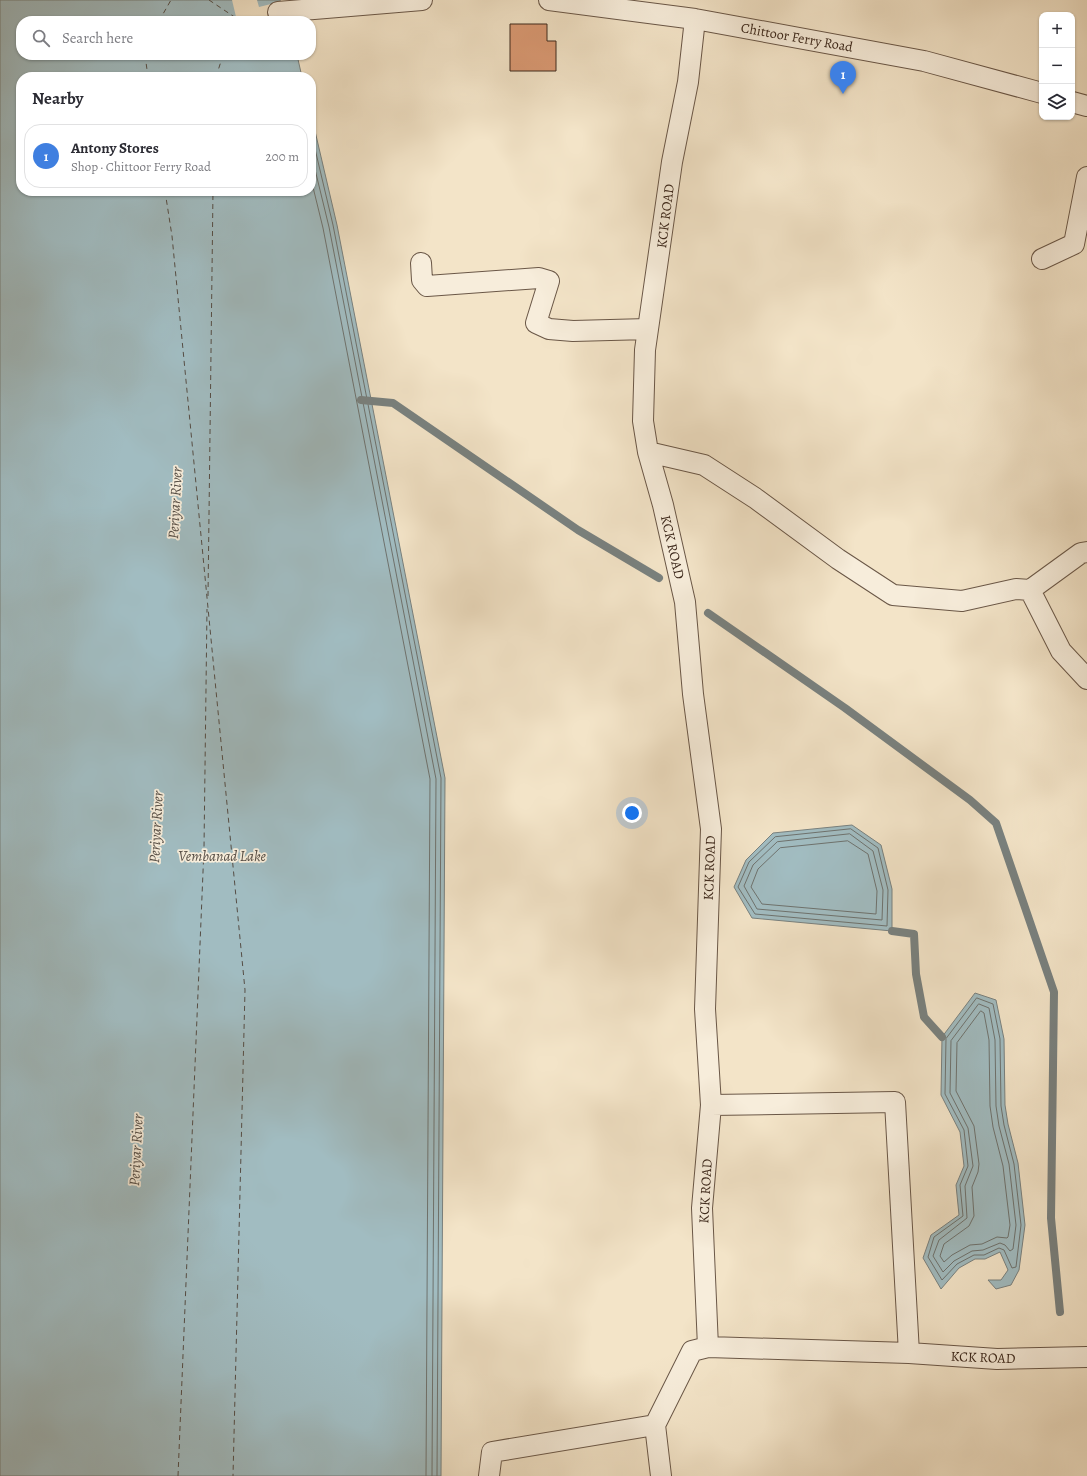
<!DOCTYPE html>
<html lang="en">
<head>
<meta charset="utf-8">
<style>
  body { margin:0; font-family:Alegreya,serif; background:#f2f2f3; color:#2b2b33 }
  .controls { position:absolute; right:12px; top:12px; display:grid; overflow:hidden; border-radius:8px; box-shadow:0 1px 3px #0004 }
  .controls button { width:36px; height:36px; display:grid; place-items:center; padding:0; border:0; border-bottom:1px solid #e1e1e2; background:#fff; color:#2b2b33; font:20px sans-serif }
  .you { position:absolute; left:632px; top:813px; width:14px; height:14px; margin:-10px; border:3px solid #fff; border-radius:50%; background:#1a73e8; box-shadow:0 0 0 6px #1a73e833 }
  .badge { display:grid; place-items:center; width:26px; height:26px; border-radius:50%; background:#8f2418; color:#fff; font-size:13px; font-weight:700 }
  .pin { position:absolute; translate:-50% -33px; filter:drop-shadow(0 1px 2px #0008) }
  .pin::after { content:''; position:absolute; top:21px; width:14px; height:12px; background:inherit; clip-path:polygon(0 0,100% 0,50% 100%) }
  .list { margin:0; padding:0; list-style:none }
  h2 { display:flex; justify-content:space-between; align-items:center; height:52px; margin:0; padding:0 16px; font-size:17px }
  h2 small { font-size:13px; font-weight:400; color:#7c7c81 }
  .list li { display:grid; grid-template-columns:26px 1fr auto; gap:12px; align-items:center; box-sizing:border-box; height:64px; margin:0 8px 8px; padding:0 8px; border:1px solid #e1e1e2; border-radius:16px }
  .list b { display:block; font-size:15px; white-space:nowrap }
  .list p { margin:0; font-size:13px; white-space:nowrap; color:#7c7c81 }
  .list em { font-size:13px; font-style:normal; color:#7c7c81 }
  .icon { flex:none; width:22px; height:22px; fill:none; stroke:currentColor; stroke-width:2; stroke-linecap:round; stroke-linejoin:round }
  .map { position:relative; flex:none; width:1087px; height:1476px; overflow:hidden }
  .search { position:absolute; background:#fff; box-shadow:0 1px 3px #0004; left:16px; top:16px; width:300px; height:44px; display:flex; align-items:center; gap:10px; box-sizing:border-box; padding:0 14px; border-radius:16px; color:#7c7c81; font-size:15px }
  .panel { position:absolute; background:#fff; box-shadow:0 1px 3px #0004; left:16px; top:72px; width:300px; height:124px; border-radius:16px }
  .map>svg:first-child { display:block }
</style>
</head>
<body>
<div class="map">
<svg width="1087" height="1476" viewBox="0 0 1087 1476">
  <rect width="100%" height="100%" fill="#f3e4c8"/>
  <filter id="stains"><feTurbulence type="fractalNoise" baseFrequency=".005" numOctaves="4"/><feColorMatrix values="0 0 0 0 .2 0 0 0 0 .09 0 0 0 0 .02 0 0 0 .5 -.17"/></filter>
  <radialGradient id="worn" r=".72"><stop offset=".6" stop-color="#630" stop-opacity="0"/><stop offset="1" stop-color="#630" stop-opacity=".3"/></radialGradient>
  <path fill="#a1bcc1" stroke="#79817f" d="M0,0H280L287,21H21V55H297L302,77H21V191H311V114L337,225L445,778L441,1476H0Z
    M852,825L881,845L892,889V931L752,918L734,887L746,860L773,833Z
    M975,993L996,1000L1004,1039L1005,1105L1008,1124L1018,1163L1025,1225L1019,1270L1011,1285L996,1289L988,1280H1001L1008,1270L1000,1252L985,1259H975L959,1268L941,1289L923,1258L931,1235L959,1215L956,1185L964,1166L960,1132L941,1095L942,1037Z"/>
  <path fill="#f3e4c8" d="M232,0H257L259,7L283,1L289,21H237Z"/>
  <g fill="none" stroke-linecap="round" stroke-linejoin="round">
    <path stroke="#6e726e" stroke-width="1" d="M311,132L333,225L441,778L437,1476
      M311,153L329,227L436,779L432,1476
      M311,179L323,228L430,779L426,1476
      M851,829L878,848L888,890L887,926L755,914L738,887L749,862L775,837Z
      M850,834L873,851L883,890L882,920L757,909L744,886L753,865L777,842Z
      M848,841L868,854L877,891L876,914L762,904L751,887L758,869L780,848Z
      M977,998L993,1004L1000,1039L1001,1106L1004,1125L1014,1164L1021,1225L1016,1267L1012,1268L1004,1250L999,1248L984,1255H974L957,1264L942,1280L928,1257L934,1237L963,1216L960,1185L968,1166L964,1130L945,1094L946,1039Z
      M979,1004L989,1008L995,1040L996,1106L999,1126L1009,1164L1016,1225L1013,1249L1010,1251L1005,1245L1000,1243L983,1250L972,1251L954,1261L943,1272L933,1256L939,1240L967,1218L965,1186L973,1166L968,1128L950,1093L951,1041Z
      M981,1011L984,1013L989,1040L990,1106L993,1127L1003,1166L1010,1225L1008,1237L1007,1238L997,1237L982,1244L970,1245L952,1255L944,1262L940,1256L944,1244L969,1226L974,1216L972,1187L978,1172L979,1164L974,1126L956,1091L957,1043Z"/>
    <path stroke="#79817f" stroke-width="8" d="M361,400L393,403L578,530L659,578
      M708,613L845,708L970,800L996,823L1054,992L1051,1218L1060,1312
      M892,931L914,934L916,974L924,1017L942,1037"/>
    <path stroke="#554d45" stroke-width="1" stroke-dasharray="5 4" stroke-linecap="butt" d="M209,0L236,18L235,21
      M159,21L171,0
      M145,55L148,77
      M216,77L223,55
      M165,191L172,236L245,990L233,1476
      M208,596L213,191
      M178,1476L204,848L207,609"/>
  </g>
  <path fill="#da9973" stroke="#3c281c" d="M510,24H547V41H556V71H510Z"/>
  <g fill="none" stroke-linecap="round" stroke-linejoin="round">
    <defs>
      <path id="minor" d="M549,0L695,19L924,61L1042,93
        M278,12L422,0
        M695,19L688,82L672,162L645,350L643,421L648,452L663,505L685,602L693,694L711,829L705,1009L711,1105L702,1208L708,1347L909,1353L997,1359L1087,1357
        M1072,102L1087,106
        M1042,259L1074,244L1087,177
        M421,263L422,280L427,286L539,278L549,281L536,323L549,329L573,331L648,329
        M648,452L704,465L755,498L838,559L893,595L962,601L1016,589L1030,590L1061,651L1087,679
        M1030,590L1081,553L1087,552
        M711,1105L895,1102L909,1353
        M655,1425L661,1476
        M489,1476L492,1452L655,1425L692,1351L708,1347"/>
    </defs>
    <use href="#minor" stroke="#6a5747" stroke-width="22"/>
    <use href="#minor" stroke="#f7eddb" stroke-width="20"/>
  </g>
  <g text-anchor="middle" stroke-width="3.5" stroke-linejoin="round" paint-order="stroke">
    <g font-size="14" fill="#3c281c" stroke="#f7eddb">
      <text transform="translate(797 37) rotate(10)" y="5">Chittoor Ferry Road</text>
      <text transform="translate(665 216) rotate(-83)" y="5">KCK ROAD</text>
      <text transform="translate(673 547) rotate(77)" y="5">KCK ROAD</text>
      <text transform="translate(709 868) rotate(-88)" y="5">KCK ROAD</text>
      <text transform="translate(705 1191) rotate(-87)" y="5">KCK ROAD</text>
      <text transform="translate(983 1357) rotate(2)" y="5">KCK ROAD</text>
    </g>
    <g font-size="15" font-style="italic" fill="#554d45" stroke="#f7eddb">
      <text transform="translate(175 503) rotate(-87)" y="5">Periyar River</text>
      <text transform="translate(156 827) rotate(-87)" y="5">Periyar River</text>
      <text x="222" y="861">Vembanad Lake</text>
      <text transform="translate(136 1150) rotate(-87)" y="5">Periyar River</text>
    </g>
  </g>
  <rect width="100%" height="100%" filter="url(#stains)"/>
  <rect width="100%" height="100%" fill="url(#worn)"/>
</svg>
<div class="controls">
<button>+</button>
<button>−</button>
<button><svg class="icon" aria-label="layers" viewBox="0 0 24 24"><path d="M12 4l9 5-9 5-9-5zM3 14l9 5 9-5"/></svg></button>
</div>
<div class="you"></div>
<div class="pin badge" style="left:843px;top:94px;background:#3f7fe0">1</div>
<div class="search"><svg class="icon" aria-label="search" viewBox="0 0 24 24"><circle cx="10" cy="10" r="6"/><path d="M15 15l6 6"/></svg>Search here</div>
<section class="panel">
<h2>Nearby<small></small></h2>
<ul class="list">
<li><span class="badge" style="background:#3f7fe0">1</span><div><b>Antony Stores</b><p>Shop · Chittoor Ferry Road</p></div><em>200 m</em></li>
</ul>
</section>
</div>
</body>
</html>
